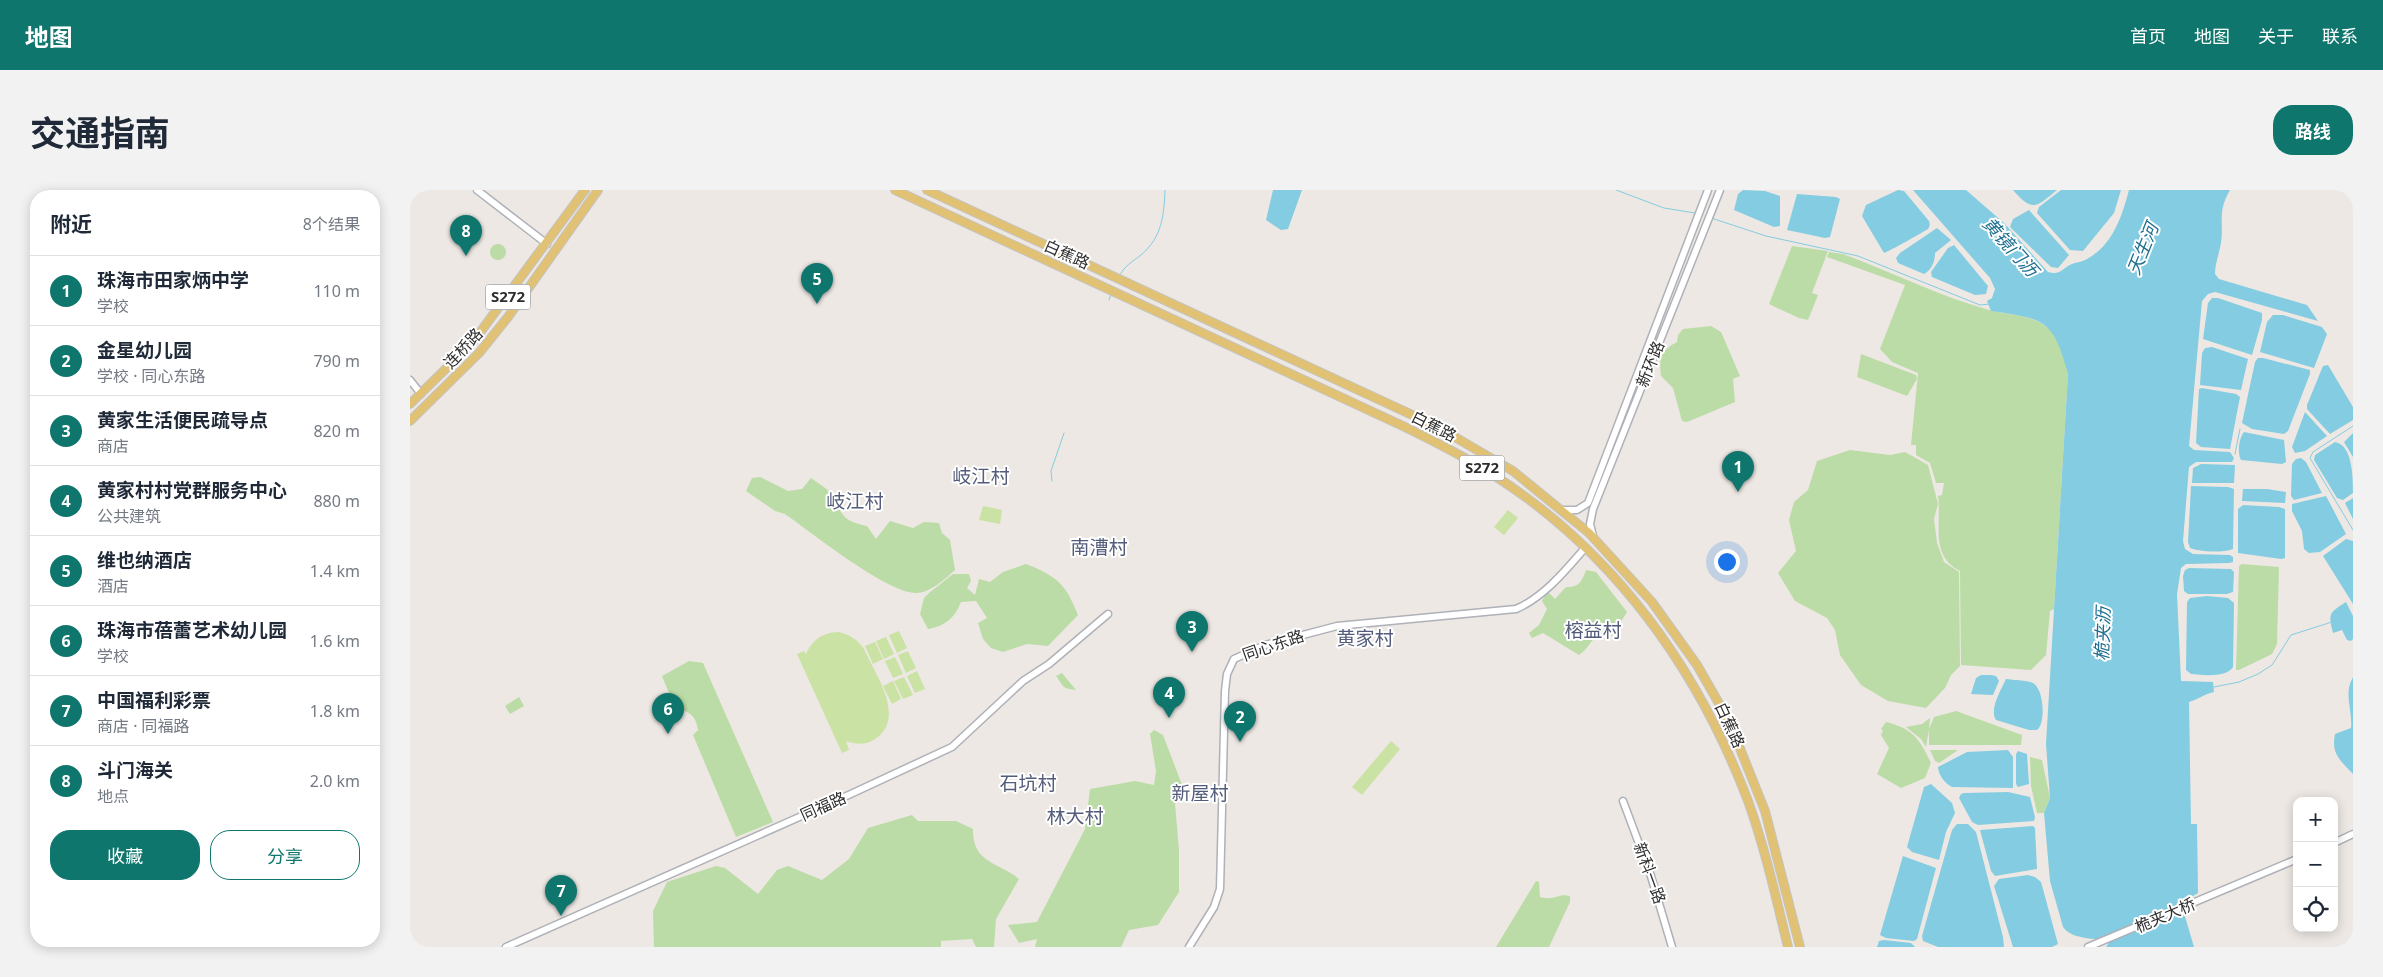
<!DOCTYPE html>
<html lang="zh">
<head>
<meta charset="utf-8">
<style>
  body { margin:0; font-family:"Noto Sans","Noto Sans SC",sans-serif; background:#f2f2f3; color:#1f2937 }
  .controls { position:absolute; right:15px; bottom:15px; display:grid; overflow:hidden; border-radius:10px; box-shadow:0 2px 12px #0003 }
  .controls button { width:45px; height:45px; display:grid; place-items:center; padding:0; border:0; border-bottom:1px solid #e0e1e3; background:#fff; color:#1f2937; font:25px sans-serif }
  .you { position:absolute; left:1316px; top:371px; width:18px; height:18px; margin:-12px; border:4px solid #fff; border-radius:50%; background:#1a73e8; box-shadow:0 0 0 8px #1a73e833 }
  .badge { display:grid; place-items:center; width:32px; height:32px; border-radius:50%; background:#0f766e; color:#fff; font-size:16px; font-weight:700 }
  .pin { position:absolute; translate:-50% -41px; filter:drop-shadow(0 1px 2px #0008) }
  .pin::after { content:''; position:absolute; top:26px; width:18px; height:15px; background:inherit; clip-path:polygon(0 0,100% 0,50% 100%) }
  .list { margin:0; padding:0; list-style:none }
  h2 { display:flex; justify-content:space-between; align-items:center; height:65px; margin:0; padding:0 20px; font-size:21px }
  h2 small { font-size:16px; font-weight:400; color:#747a83 }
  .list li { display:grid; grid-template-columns:32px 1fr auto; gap:15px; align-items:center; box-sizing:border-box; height:70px; padding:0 20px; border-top:1px solid #e0e1e3 }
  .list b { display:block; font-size:19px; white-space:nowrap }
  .list p { margin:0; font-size:16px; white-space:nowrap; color:#747a83 }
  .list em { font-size:16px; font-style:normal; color:#747a83 }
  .actions { display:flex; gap:10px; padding:15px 20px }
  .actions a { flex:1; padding:11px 0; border:1px solid #0f766e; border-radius:20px; text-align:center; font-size:18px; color:#0f766e }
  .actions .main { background:#0f766e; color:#fff }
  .icon { flex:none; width:28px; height:28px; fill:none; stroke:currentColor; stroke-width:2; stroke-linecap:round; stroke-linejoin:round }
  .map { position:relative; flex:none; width:1943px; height:757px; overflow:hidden; border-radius:20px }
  header { display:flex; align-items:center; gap:30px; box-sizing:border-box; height:70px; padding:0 25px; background:#0f766e; color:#fff }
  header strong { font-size:24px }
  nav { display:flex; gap:28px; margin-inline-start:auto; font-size:18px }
  .intro { display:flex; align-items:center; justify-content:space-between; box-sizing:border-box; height:120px; padding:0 30px }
  h1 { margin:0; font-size:35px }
  .button { padding:12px 22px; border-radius:20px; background:#0f766e; color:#fff; font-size:18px; font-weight:700 }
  main { display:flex; gap:30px; padding:0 30px }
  aside { flex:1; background:#fff; border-radius:20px; box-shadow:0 2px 12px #0003 }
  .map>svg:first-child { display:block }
</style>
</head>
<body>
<header>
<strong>地图</strong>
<nav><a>首页</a><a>地图</a><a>关于</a><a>联系</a></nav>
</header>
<div class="intro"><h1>交通指南</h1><a class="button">路线</a></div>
<main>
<aside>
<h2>附近<small>8个结果</small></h2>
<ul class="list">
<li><span class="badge">1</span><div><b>珠海市田家炳中学</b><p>学校</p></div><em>110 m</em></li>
<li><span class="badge">2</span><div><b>金星幼儿园</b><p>学校 · 同心东路</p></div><em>790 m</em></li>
<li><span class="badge">3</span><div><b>黄家生活便民疏导点</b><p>商店</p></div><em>820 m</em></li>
<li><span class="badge">4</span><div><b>黄家村村党群服务中心</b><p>公共建筑</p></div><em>880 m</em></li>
<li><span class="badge">5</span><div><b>维也纳酒店</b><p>酒店</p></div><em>1.4 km</em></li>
<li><span class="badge">6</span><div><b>珠海市蓓蕾艺术幼儿园</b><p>学校</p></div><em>1.6 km</em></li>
<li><span class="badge">7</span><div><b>中国福利彩票</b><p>商店 · 同福路</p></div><em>1.8 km</em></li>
<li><span class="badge">8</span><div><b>斗门海关</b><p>地点</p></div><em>2.0 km</em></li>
</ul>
<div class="actions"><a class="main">收藏</a><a>分享</a></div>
</aside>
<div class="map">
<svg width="1943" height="757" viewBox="0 0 1943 757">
  <rect width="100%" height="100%" fill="#ede8e3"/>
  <path fill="#bbdca6" d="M80 62a8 8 0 1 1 16 0a8 8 0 1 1-16 0Z
    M1382,56L1418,61L1402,103L1408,105L1398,130L1389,128L1359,114Z
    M1419,62L1433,64C1482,82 1529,106 1579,120C1601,126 1617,123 1637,137C1651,147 1654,168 1658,184L1644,419L1640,421L1636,465L1621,480L1551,475L1550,381C1519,366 1532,332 1528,306L1532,305L1534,293H1526L1520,273L1506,265V255H1501L1508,183L1482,172L1470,159L1495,95L1417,67Z
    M1301,136L1311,142L1330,186L1323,189L1325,212L1277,232L1272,231L1263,198L1251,186C1249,168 1250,161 1267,152L1268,145L1273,139Z
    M1451,164L1506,185L1507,189L1497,206L1447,187Z
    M1440,260L1480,265L1495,262L1518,275L1528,314L1524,329L1527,353L1534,372L1549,382L1550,476L1541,485L1535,498L1516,518L1478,511L1451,495L1430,465L1425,440L1417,428L1385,411L1368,383L1386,361L1379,330L1384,312L1398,300L1407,271Z
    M350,287L378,301L392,299L401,288C407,293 416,297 420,303C434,324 429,330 457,336L466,349L480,331L503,338L514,332L529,333L532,343L540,350L545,380C535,389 520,403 506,403C477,403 402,343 375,324L365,321L336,301L342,288Z
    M616,374C648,387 655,393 668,425L638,456L617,454L593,462L581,458L573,449L568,433L577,428L566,411L551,412C544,429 535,436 518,439L510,424L514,408L519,403L543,384H559L561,391L557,398L565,405L569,389L580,392L593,382Z
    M1832,374L1869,377L1867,454L1862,464L1829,480H1826L1829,376Z
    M1176,380L1186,382L1217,422L1202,446L1192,442C1181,449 1179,458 1169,465L1133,443L1122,448L1119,443L1129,435L1137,419L1132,411L1137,401L1145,409L1156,397C1169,398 1172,391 1176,380Z
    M279,471L293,473L363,632L326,647L283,545L288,540C286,527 282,524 271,519L266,507L261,508L252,486Z
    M652,483L666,500C650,498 654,496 646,486Z
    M109,507L114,516L100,524L95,516Z
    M1546,521L1612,545L1611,555H1519V540L1516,557L1511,549L1496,537L1512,534L1520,528L1519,539L1524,527Z
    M1476,532C1503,539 1509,548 1521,573L1515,588L1491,598L1467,584L1479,558L1471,545L1473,541L1471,539Z
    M744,540L753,545L774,600L764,601L769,661V702L748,735L719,740L711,757H625L627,749L609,753L598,735L627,732L675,639L680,599L725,591L744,595L746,581L740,544Z
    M1520,560H1548L1529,573L1525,571Z
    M1620,567L1632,570L1640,608L1634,623H1627L1621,596Z
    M502,625L508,631H546L563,639C562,673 588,672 609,689L586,729L584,757H566L562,749L531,751V757H244L243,721L257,692L306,676L315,678L348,704L367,680L378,676L412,690L439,669L458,638Z
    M1126,691L1129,692L1130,707C1145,711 1148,703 1160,706V712L1139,757H1086Z"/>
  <path fill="#cae2a4" d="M573,316L592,320L590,334L569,330Z
    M1098,320L1108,328L1094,345L1084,337Z
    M489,441L497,458L487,463L479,445Z
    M429,442C440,445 447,449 454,459C465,484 497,528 465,549C456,555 446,555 436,551L439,560L432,563L387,464L394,461L396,464C403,449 412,443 429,442Z
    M476,447L484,464L474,469L466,451Z
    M465,452L473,469L463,474L455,456Z
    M498,461L506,478L496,483L488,465Z
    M485,467L493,484L483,488L475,471Z
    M507,481L515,499L505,503L497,486Z
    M494,487L503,505L493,509L484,491Z
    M483,491L491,509L482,514L473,496Z
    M981,551L990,559L952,605L942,597Z"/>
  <path fill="#84cce1" d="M863,0H892L878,39L871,40L856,30Z
    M1333,0L1355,1L1370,6V36L1364,37L1324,20L1328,4Z
    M1488,0L1494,1L1519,31C1520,34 1520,36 1518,39C1515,41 1478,62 1474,63L1452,26L1456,15Z
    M1503,0H1556L1594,33L1638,82C1651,86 1652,78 1662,74C1667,72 1672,72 1677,69C1703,55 1712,26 1719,0H1820C1807,22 1814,33 1811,53C1809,64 1805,74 1805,84L1809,89L1897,115L1908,131L1805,102L1798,104L1792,111L1779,256L1784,260L1820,262L1824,268L1822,272H1786L1779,277L1773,351L1775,359L1783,364L1820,365L1823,367V372L1819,373L1776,374L1771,378L1767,404L1771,491L1803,492L1804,502C1794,504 1789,509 1779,512L1781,634H1787L1788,703L1767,715L1774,723L1784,757H1696L1700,751C1685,748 1662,750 1653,737L1640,691L1634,623L1640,608L1636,554L1658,184C1643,129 1635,129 1581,121L1577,111L1582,108L1585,99L1580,88Z
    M1603,0H1647C1626,17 1623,23 1603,0Z
    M1651,0H1711L1704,23L1673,61L1660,60L1627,23L1629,17Z
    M1387,4L1426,7L1430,9L1420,47L1415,48L1377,40Z
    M1619,20L1659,65L1648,78L1641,77L1600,37L1603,29Z
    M1527,38L1541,50L1525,63C1525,71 1522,80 1514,84L1488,73L1486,68L1490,63Z
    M1544,55L1578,96L1576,104L1565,105L1522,87L1521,82L1538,58Z
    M1802,108H1808L1852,123V130L1842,165L1793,149L1798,113Z
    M1863,125H1873L1912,137L1917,144L1904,178L1850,162L1857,132Z
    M1802,157L1838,169L1831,200L1790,195L1792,163L1795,158Z
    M1848,168H1853L1900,180V184L1878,241L1874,244L1842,239L1832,233L1845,172Z
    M1918,175L1943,217V230L1920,244L1897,219V215L1913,176Z
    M1792,198L1826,204L1830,207L1820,259L1791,257L1786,253L1789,199Z
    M1895,222L1917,246L1895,261L1885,263L1882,257Z
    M1834,242L1874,250L1876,272L1872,274L1831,270C1827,263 1829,248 1834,242Z
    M1943,243V267L1934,252Z
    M1925,252C1943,255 1943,289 1943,303L1933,310L1927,308L1904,270L1905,265Z
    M1891,268L1896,272L1912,303L1884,310L1881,306L1882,274L1886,269Z
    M1791,274L1825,275L1824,293H1782L1783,278Z
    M1781,296L1818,297L1824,299L1823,359C1812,363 1790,362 1780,358L1778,352Z
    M1833,299H1857L1876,302L1875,313L1832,311Z
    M1916,306L1936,344L1910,362L1899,363L1894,359L1892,341L1882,321V314Z
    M1943,308V329L1935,313Z
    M1833,315L1869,317L1875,319V368L1871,369L1828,363V319Z
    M1936,349L1943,351V414L1913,366Z
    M1779,378L1821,379L1824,382L1823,402L1817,404H1778L1774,401L1773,386L1775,380Z
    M1797,406L1818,408L1824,413L1823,477C1816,488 1793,485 1781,484L1776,480L1777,412L1780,408Z
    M1936,412L1943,426V449L1941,451L1937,450L1932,440L1923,443C1918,423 1919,423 1936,412Z
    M1581,485L1586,486L1589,491L1583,505L1561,504L1566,488L1571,485Z
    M1943,487V584C1930,570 1921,564 1925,544L1941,538C1943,520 1933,504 1943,487Z
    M1596,489C1603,490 1616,490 1623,493C1634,499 1636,533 1627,540H1619L1586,530C1579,519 1591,500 1596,489Z
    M1598,560L1603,567V598L1542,597C1535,594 1528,584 1528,577L1557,562Z
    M1608,561L1617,564L1619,594L1608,597L1606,594V564Z
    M1521,594L1542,613L1545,623L1536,642L1529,670L1502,662L1497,657L1514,597Z
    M1598,602L1620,607L1625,627L1624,631L1568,635L1562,632L1549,608L1551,604L1554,603Z
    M1547,634H1558L1566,642L1593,747L1594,757H1528L1513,751L1512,746L1542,640Z
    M1623,636L1625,638L1627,679L1585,686L1581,681L1570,640Z
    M1493,666L1526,678L1507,749L1504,751L1476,748L1470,745Z
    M1618,685L1625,687L1631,692L1648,754L1642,757H1603L1584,696L1589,689Z
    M1474,750L1501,753L1505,757H1467L1469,751Z"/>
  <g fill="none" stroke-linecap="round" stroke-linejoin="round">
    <path stroke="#84cce1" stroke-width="1" d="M1206,0L1254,18L1285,23
      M1301,28L1356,46L1448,66L1570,115L1580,114
      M709,87C714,76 722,72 731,65C752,47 754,26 755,0
      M699,110L701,104
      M1943,236L1903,262L1900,268L1943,340
      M1825,264L1830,239
      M642,291L641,281L654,243
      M1804,497L1829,492L1848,484L1862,475L1881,445L1922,432"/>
    <defs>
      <path id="tertiary" d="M67,0L137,54
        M0,190L11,204
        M1152,320H1167L1178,313L1298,0
        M1183,346L1180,334L1183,319L1310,0
        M1213,611L1240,683L1262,757
        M1924,653L1943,644
        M96,757L430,609L542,557L613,491L639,474L698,424
        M779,757L804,717L810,699L815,501L817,484L824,469L855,455L927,436L1106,419C1134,407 1156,380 1175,358
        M1678,757L1887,669"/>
      <path id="primary" d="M485,0L995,237C1025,252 1056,267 1085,286C1205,363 1288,479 1338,611C1355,658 1366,708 1378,757
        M517,0L1026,236L1103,281L1179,343L1242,412L1287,475L1319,531L1355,621L1390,757
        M0,214L63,152L175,0
        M0,231L69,163L98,127L188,0"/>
    </defs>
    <use href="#tertiary" stroke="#afb1b8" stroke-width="9"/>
    <use href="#primary" stroke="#c4c4c4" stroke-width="10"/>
    <use href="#tertiary" stroke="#fff" stroke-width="6"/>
    <use href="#primary" stroke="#e1c274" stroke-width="8"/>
  </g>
  <g text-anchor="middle" stroke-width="4" stroke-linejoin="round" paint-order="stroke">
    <g fill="#fff" stroke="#6d6d6d" stroke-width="1">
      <rect x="75.5" y="94.5" width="45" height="25" rx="4"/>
      <rect x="1049.5" y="265.5" width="45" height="25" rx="4"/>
    </g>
    <g font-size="15" font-weight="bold" fill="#2e2e2e">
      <text x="98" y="112">S272</text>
      <text x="1072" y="283">S272</text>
    </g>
    <g font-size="16" fill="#2e2e2e" stroke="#fff">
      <text transform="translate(657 64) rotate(24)" y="6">白蕉路</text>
      <text transform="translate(53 158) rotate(-47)" y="6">连桥路</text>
      <text transform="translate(1240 174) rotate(-68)" y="6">新环路</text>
      <text transform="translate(1024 236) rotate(27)" y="6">白蕉路</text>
      <text transform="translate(863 455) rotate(-19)" y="6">同心东路</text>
      <text transform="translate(1320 535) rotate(65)" y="6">白蕉路</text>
      <text transform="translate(413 616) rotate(-24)" y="6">同福路</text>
      <text transform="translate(1240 683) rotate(70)" y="6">新科一路</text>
      <text transform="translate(1755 725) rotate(-23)" y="6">桅夹大桥</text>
    </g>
    <g font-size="18" font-style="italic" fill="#1f6f90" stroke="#fff">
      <text transform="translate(1600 57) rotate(48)" y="6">黄镜门沥</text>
      <text transform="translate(1733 59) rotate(-68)" y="6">天生河</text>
      <text transform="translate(1693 444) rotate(-88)" y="6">桅夹沥</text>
    </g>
    <g font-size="19" fill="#535c7a" stroke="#fff">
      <text x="571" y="293">岐江村</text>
      <text x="445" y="318">岐江村</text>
      <text x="689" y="364">南漕村</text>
      <text x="1183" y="447">榕益村</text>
      <text x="955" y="455">黄家村</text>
      <text x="618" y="600">石坑村</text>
      <text x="790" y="610">新屋村</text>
      <text x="665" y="633">林大村</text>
    </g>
  </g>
</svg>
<div class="controls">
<button>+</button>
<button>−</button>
<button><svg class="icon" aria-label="locate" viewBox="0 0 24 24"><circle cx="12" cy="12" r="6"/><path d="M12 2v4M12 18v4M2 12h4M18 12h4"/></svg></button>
</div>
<div class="you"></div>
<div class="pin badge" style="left:1328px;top:302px">1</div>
<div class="pin badge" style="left:830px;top:552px">2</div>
<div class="pin badge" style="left:782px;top:462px">3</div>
<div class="pin badge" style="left:759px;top:528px">4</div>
<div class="pin badge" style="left:407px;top:114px">5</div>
<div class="pin badge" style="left:258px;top:544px">6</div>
<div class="pin badge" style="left:151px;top:726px">7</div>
<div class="pin badge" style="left:56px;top:66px">8</div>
</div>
</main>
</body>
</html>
